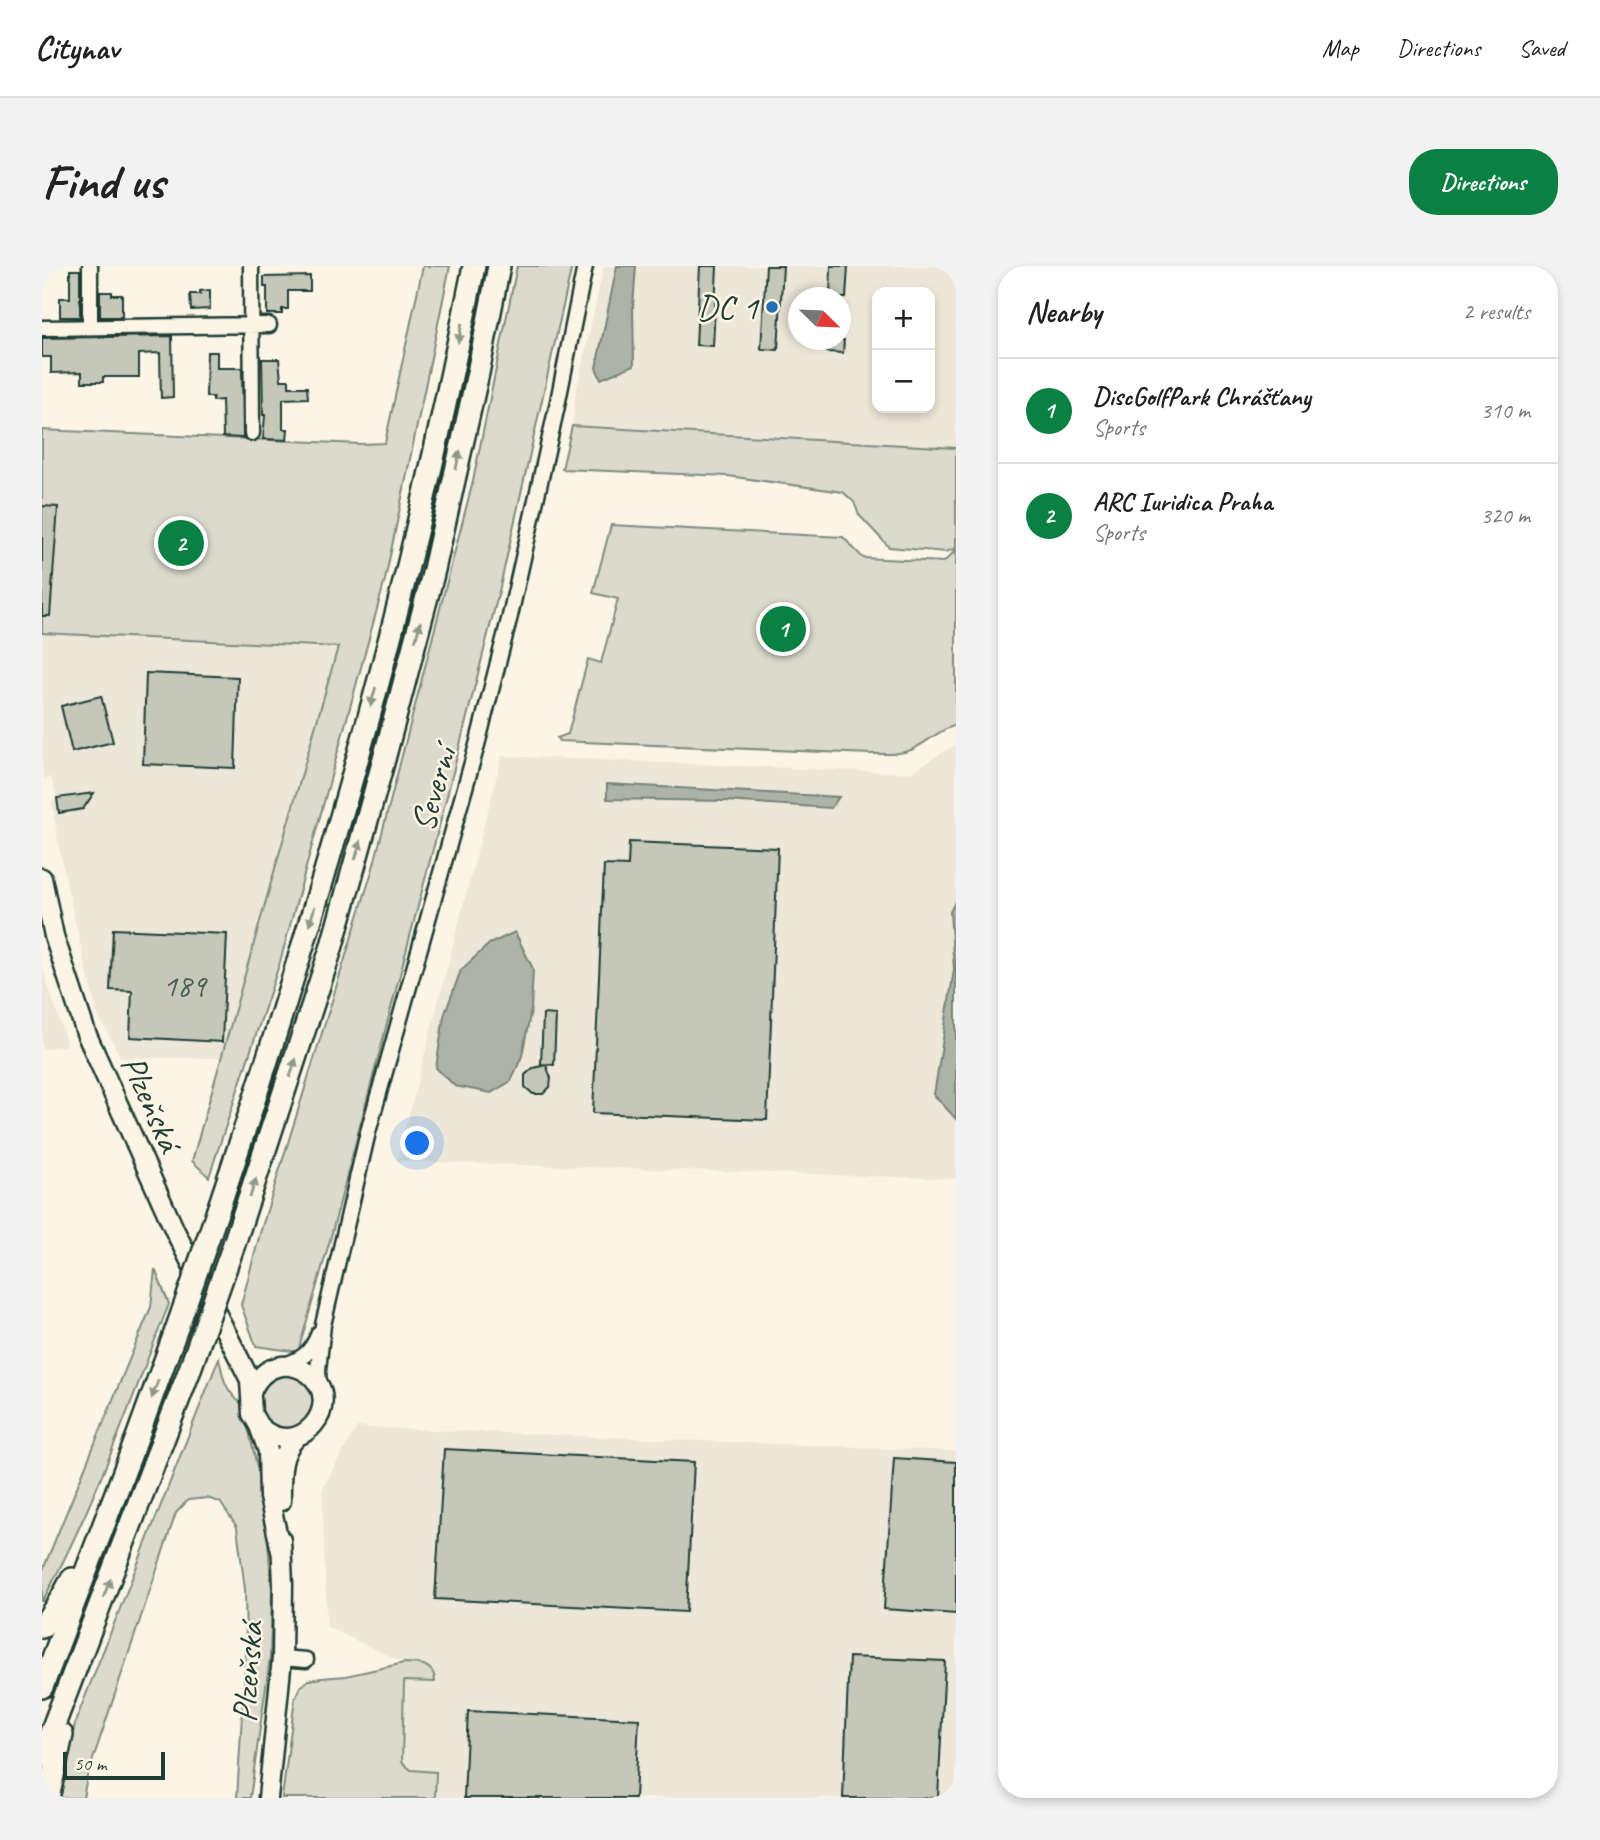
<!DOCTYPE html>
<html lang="en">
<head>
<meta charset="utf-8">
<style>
  body { margin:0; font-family:Caveat,sans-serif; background:#f2f2f2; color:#222 }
  .controls { position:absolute; right:21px; top:21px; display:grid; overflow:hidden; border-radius:14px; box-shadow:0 4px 10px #0003 }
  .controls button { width:63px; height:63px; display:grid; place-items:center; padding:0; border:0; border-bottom:2px solid #e0e0e0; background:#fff; color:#222; font:35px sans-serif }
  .compass { position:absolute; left:746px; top:21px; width:63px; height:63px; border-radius:50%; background:#fff; box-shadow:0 4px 10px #0003; rotate:113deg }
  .scale { position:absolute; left:21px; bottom:18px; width:102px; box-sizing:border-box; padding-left:7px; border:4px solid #1f3d34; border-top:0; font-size:19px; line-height:24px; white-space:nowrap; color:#1f3d34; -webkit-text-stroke:5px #fcf5e5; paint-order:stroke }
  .you { position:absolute; left:376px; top:878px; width:24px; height:24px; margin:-18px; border:5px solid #fff; border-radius:50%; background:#1a73e8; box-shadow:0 0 0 10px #1a73e833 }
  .badge { display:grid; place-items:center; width:46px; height:46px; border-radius:50%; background:#0b8043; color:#fff; font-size:23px; font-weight:700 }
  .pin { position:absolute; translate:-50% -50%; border:4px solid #fff; box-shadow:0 2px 7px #0006 }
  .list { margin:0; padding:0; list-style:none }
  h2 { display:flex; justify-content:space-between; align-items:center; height:91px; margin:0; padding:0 28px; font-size:30px }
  h2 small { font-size:23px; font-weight:400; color:#767676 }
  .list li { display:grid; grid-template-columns:46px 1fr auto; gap:21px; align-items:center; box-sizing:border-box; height:105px; padding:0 28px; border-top:2px solid #e0e0e0 }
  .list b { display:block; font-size:26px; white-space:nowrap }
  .list p { margin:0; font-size:23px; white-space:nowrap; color:#767676 }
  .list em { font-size:23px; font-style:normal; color:#767676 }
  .map { position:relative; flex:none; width:914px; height:1532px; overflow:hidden; border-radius:28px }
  header { display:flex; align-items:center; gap:42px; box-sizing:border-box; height:98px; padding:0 35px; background:#fff; border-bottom:2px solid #e0e0e0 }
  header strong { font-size:33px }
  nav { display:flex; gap:38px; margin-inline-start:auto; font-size:24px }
  .intro { display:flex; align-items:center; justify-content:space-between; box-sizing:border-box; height:168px; padding:0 42px }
  h1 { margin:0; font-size:49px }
  .button { padding:18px 32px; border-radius:28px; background:#0b8043; color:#fff; font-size:24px; font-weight:700 }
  main { display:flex; gap:42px; padding:0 42px }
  aside { flex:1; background:#fff; border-radius:28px; box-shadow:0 4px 10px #0003 }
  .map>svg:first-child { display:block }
</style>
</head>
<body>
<header>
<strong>Citynav</strong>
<nav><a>Map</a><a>Directions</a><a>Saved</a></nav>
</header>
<div class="intro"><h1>Find us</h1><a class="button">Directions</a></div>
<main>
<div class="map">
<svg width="914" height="1532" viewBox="0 0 914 1532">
  <rect width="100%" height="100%" fill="#fcf5e5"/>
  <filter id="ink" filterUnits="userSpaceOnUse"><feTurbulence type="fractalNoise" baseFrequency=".0143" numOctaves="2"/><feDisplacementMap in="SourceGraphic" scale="14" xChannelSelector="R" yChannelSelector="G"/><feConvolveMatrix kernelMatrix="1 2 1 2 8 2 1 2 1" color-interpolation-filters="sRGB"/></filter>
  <g filter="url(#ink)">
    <path fill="#ece7d8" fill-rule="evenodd" d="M562,0H914V182L530,160L533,131ZM835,26H888V142H835ZM757,32H799V74H757Z
      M0,367L297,381L179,792H79L55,747L34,660L18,587L10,537L15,532L9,511L2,513L0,503Z
      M914,478V913L355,895L460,490L868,507Z
      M0,700L25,779L0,783Z
      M315,1161L914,1185V1532H393L394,1506L369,1504L360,1496L362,1415L391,1405L377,1398L362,1397L285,1361L280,1223Z"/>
    <path fill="#dcdacc" stroke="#7e8c80" stroke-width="2" d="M381,0H408L343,314L238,696L167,911L150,895L296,381L0,367V164L319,178L343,177Z
      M475,0H530L458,321L405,530L288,974L256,1086L214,1080L199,1039L219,964L331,602L431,215Z
      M530,160L914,182V282L904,286L847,281L817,249L812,236L801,226L686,210L520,203Z
      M569,259L801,271L821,292L902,296L914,284V459C896,464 885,477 869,484C856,489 842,488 829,488L517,475L515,472L526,468L546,393L559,397L576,333L551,327Z
      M113,1003L127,1038C87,1139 52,1242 0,1336V1306L109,1041Z
      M177,1092C181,1112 183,1125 201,1139L222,1231L230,1324L228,1392L208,1532H195L204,1383L203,1323L195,1261L178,1236L165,1232L146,1234L134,1247L45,1511L41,1532H14L34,1454Z
      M217 1136a27 27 0 1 1 54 0a27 27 0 1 1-54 0Z
      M64,1290L48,1340L27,1395L21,1393L49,1323Z
      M362,1397C377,1397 393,1398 393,1416L362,1415L360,1496L369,1504L394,1506L393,1532H240L253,1432L258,1421L267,1414L279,1412L304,1410Z"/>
    <path fill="#aeb3a7" stroke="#758479" stroke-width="2" d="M575,0H594L591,40L592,99L559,113L554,102Z
      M565,518L797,531L789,542L683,535L565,533Z
      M914,634V853L892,829L912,704L908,646Z
      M473,666L491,703L489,744L480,790L469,815L449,827L413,820L394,802L402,750L419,704L447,678Z"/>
    <path fill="#c5c7b9" stroke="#1f3d34" stroke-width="2" d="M658,0H675L671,80L654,79Z
      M724,0H741L736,84L719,83Z
      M789,0H806L804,32H788Z
      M28,4H38V51H18V32H28Z
      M268,10V25H246V43H240V48H225V21H222V11Z
      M168,24V43L149,44L148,28H158V25Z
      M58,26H70V29H80V51H58Z
      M130,70L131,131L119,132L118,87L97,88V111H61V116H40V106L9,107V91H0V72Z
      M785,74H802L801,87L785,86Z
      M165,86H175V102H200L201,172L181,171L180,134L171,135V131H164Z
      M220,93H237L239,114H247V121H265L266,132L241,133V163H246L245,174L221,173L223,149H221Z
      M0,240L16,241L8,350H0Z
      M104,407L196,411L193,502L101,498Z
      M59,430L71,476L30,486L19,440Z
      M52,527L41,543L17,547L15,532Z
      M587,576L736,582L725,854L551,847L562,599L586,600Z
      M71,663L185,668L180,776L88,771L90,725L68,724Z
      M501,748L514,749L512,799L499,798Z
      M504,799L509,812L508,821L501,828H491L483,821V809L491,802Z
      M402,1183L652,1196L644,1346L393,1333Z
      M852,1192L914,1196V1348L842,1343Z
      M807,1391L903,1395L896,1532H801Z
      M426,1445L597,1453L593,1532H422Z"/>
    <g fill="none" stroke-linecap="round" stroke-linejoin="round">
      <defs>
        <path id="minor" d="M48,0V61
          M209,0L210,167
          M0,62L227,59
          M240,1100C261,1093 269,1087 277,1067
          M277,1122L276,1104L281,1059L326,866L435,479L468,350L515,140L543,0
          M240,1392L264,1394"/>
        <path id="major" d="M0,612L12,670L44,767L133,965L208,1114L210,1148L217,1160L226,1185L227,1231L239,1285
          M209,1127C214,1113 224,1102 240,1100C249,1099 258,1102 266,1107C306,1137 256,1198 217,1160
          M239,1235C239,1213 237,1187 255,1171
          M226,1532L240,1392L241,1318L239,1274"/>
        <path id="highway" d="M176,944C247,732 313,517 366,300C390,200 412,100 432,0
          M192,978L289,683L341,497L391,308L436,107L457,0
          M0,1361L19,1333L30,1313
          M0,1421L96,1169L136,1059
          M0,1490L147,1106
          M6,1532L20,1469"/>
      </defs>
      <use href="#minor" stroke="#1f3d34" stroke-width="19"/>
      <use href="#major" stroke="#1f3d34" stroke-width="23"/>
      <use href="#highway" stroke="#1f3d34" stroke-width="26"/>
      <use href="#minor" stroke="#fcf5e5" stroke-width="14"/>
      <use href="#major" stroke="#fcf5e5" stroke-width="18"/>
      <use href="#highway" stroke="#fcf5e5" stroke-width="21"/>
      <defs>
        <path id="highway-bridge" d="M136,1059L176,944
          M147,1106L192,978"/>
      </defs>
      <use href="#highway-bridge" stroke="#1f3d34" stroke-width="26" stroke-linecap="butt"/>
      <use href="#highway-bridge" stroke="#fcf5e5" stroke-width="21"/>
    </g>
    <defs><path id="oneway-solid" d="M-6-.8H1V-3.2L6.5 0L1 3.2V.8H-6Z" transform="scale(1.75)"/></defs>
    <g fill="#8e998c">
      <use href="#oneway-solid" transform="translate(418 67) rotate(101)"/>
      <use href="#oneway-solid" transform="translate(416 194) rotate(-77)"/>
      <use href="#oneway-solid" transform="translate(376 365) rotate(-75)"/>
      <use href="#oneway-solid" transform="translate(331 431) rotate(105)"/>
      <use href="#oneway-solid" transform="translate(316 584) rotate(-74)"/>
      <use href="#oneway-solid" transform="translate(270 650) rotate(106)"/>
      <use href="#oneway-solid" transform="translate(251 802) rotate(-72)"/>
      <use href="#oneway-solid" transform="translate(211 922) rotate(-72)"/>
      <use href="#oneway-solid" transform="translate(113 1123) rotate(110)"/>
      <use href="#oneway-solid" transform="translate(65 1322) rotate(-69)"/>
    </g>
  </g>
  <circle fill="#1f6fb2" stroke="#fcf5e5" stroke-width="2.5" cx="730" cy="41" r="7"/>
  <g text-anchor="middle" stroke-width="5" stroke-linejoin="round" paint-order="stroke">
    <g font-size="32" fill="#486055">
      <text x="142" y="730">189</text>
    </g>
    <g font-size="35" fill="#1f3d34" stroke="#fcf5e5" text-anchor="end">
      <text x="716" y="53">DC 1</text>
    </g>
    <g font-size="35" fill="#1f3d34" stroke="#fcf5e5">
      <text transform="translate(391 523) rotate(-74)" y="12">Severní</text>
      <text transform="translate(110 837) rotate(66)" y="12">Plzeňská</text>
      <text transform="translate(205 1406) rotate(-86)" y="12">Plzeňská</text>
    </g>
  </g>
</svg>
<div class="controls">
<button>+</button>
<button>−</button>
</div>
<svg class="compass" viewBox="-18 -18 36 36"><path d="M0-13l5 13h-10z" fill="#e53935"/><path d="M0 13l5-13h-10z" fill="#767676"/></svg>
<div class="scale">50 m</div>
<div class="you"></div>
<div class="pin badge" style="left:741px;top:363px">1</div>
<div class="pin badge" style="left:139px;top:277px">2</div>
</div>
<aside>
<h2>Nearby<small>2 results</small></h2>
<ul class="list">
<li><span class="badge">1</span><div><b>DiscGolfPark Chrášťany</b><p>Sports</p></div><em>310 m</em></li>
<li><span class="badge">2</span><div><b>ARC Iuridica Praha</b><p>Sports</p></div><em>320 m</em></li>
</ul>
</aside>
</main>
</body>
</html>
